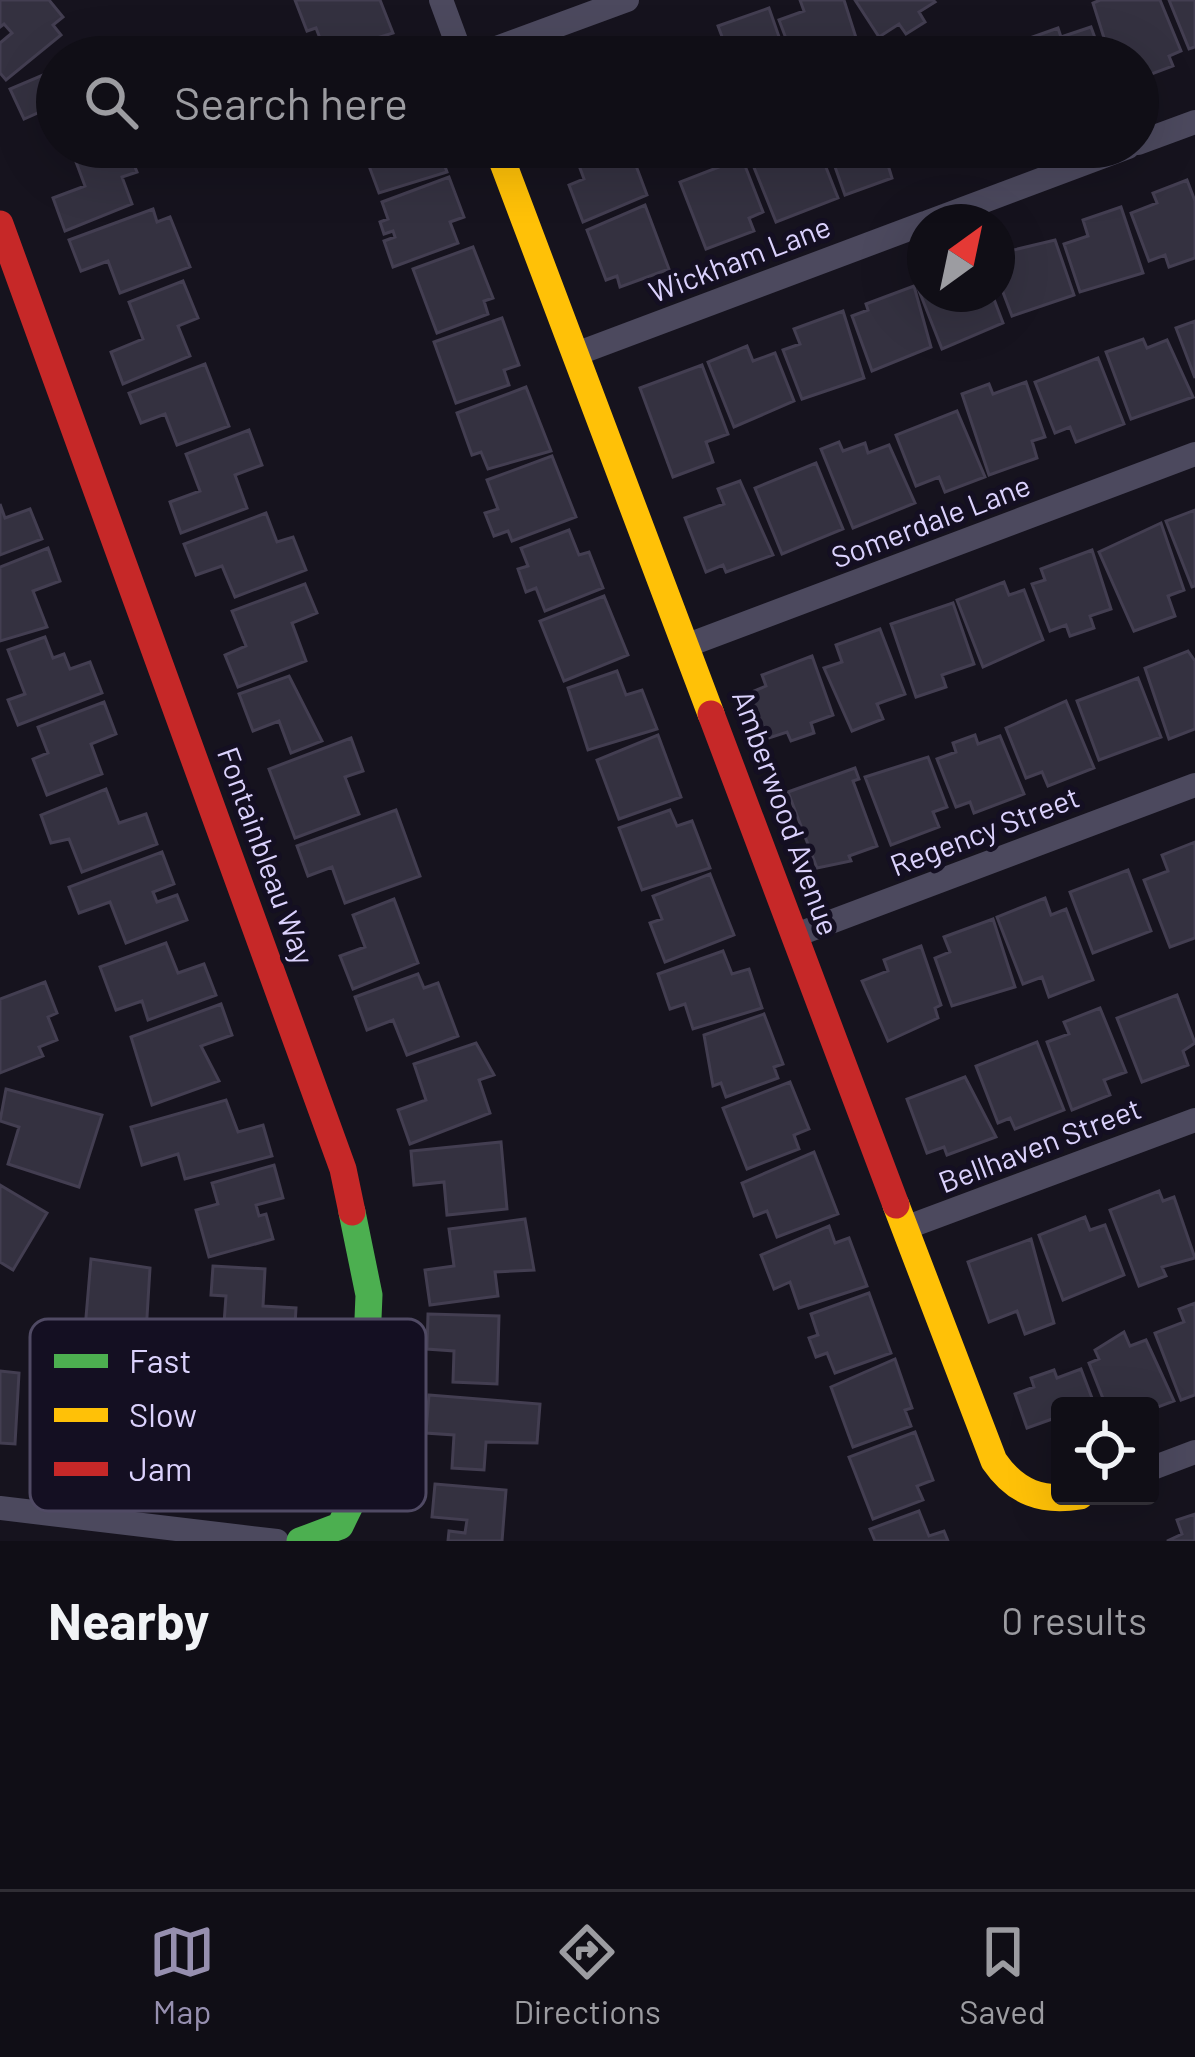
<!DOCTYPE html>
<html lang="en">
<head>
<meta charset="utf-8">
<style>
  body { margin:0; font-family:Barlow,sans-serif; background:#1e1c23; color:#f1f3f6 }
  .controls { position:absolute; right:36px; bottom:36px; display:grid; overflow:hidden; border-radius:12px; box-shadow:0 12px 48px #0002 }
  .controls button { width:108px; height:108px; display:grid; place-items:center; padding:0; border:0; border-bottom:3px solid #302e35; background:#100e16; color:#f1f3f6; font:60px sans-serif }
  .compass { position:absolute; left:907px; top:204px; width:108px; height:108px; border-radius:50%; background:#100e16; box-shadow:0 12px 48px #0002; rotate:33deg }
  .list { margin:0; padding:0; list-style:none }
  h2 { display:flex; justify-content:space-between; align-items:center; height:156px; margin:0; padding:0 48px; font-size:51px }
  h2 small { font-size:39px; font-weight:400; color:#9c9ca1 }
  .icon { flex:none; width:66px; height:66px; fill:none; stroke:currentColor; stroke-width:2; stroke-linecap:round; stroke-linejoin:round }
  .map { position:relative; flex:none; width:1195px; height:1541px; overflow:hidden }
  .search { position:absolute; background:#100e16; box-shadow:0 12px 48px #0002; left:36px; right:36px; top:36px; height:132px; display:flex; align-items:center; gap:30px; box-sizing:border-box; padding:0 42px; border-radius:66px; color:#9c9ca1; font-size:45px }
  .sheet { height:348px; background:#100e16 }
  nav { display:flex; justify-content:space-around; align-items:center; box-sizing:border-box; height:168px; border-top:3px solid #302e35; background:#100e16; font-size:33px; color:#9c9ca1 }
  nav a { display:grid; justify-items:center; gap:6px }
  nav .on { color:#968faf }
  .map>svg:first-child { display:block }
</style>
</head>
<body>
<div class="map">
<svg width="1195" height="1541" viewBox="0 0 1195 1541">
  <rect width="100%" height="100%" fill="#16131e"/>
  <path fill="#343140" stroke="#433e51" stroke-width="3" d="M0,0H49L63,17L53,25L61,35L6,80L0,73V43L12,33L4,24L0,27Z
    M295,0H380L393,33L326,54L316,28L307,31Z
    M800,0H844L859,47L830,57H793L779,20L804,11Z
    M855,0H933L935,2L919,12L925,22L906,34L899,24L879,37Z
    M1100,0H1160L1181,51L1169,56L1173,66L1138,79V57H1110L1093,3Z
    M1169,0H1195V47L1189,49Z
    M769,8L786,57H712L727,50L718,26Z
    M1091,27L1102,57H1032L1027,39L1058,28L1061,37Z
    M396,39L403,57H347Z
    M682,39L688,54L700,49L703,57H633Z
    M57,69V127L49,108L24,119L10,89Z
    M82,147H127L137,172L122,177L132,204L65,231L53,198L85,186L72,151Z
    M362,147H438L447,172L379,193Z
    M587,147H629L647,195L583,222L569,185L584,179L574,152Z
    M769,147H818L838,198L776,222L749,155Z
    M828,147H897L901,160L888,165L892,178L845,195Z
    M907,147H975L931,163L925,149L910,154Z
    M742,158L763,212L749,218L754,231L706,249L680,182Z
    M449,177L464,217L450,222L458,243L393,267L384,241L395,237L393,231L384,234L380,222L388,219L382,202Z
    M1187,180L1195,201V258L1169,267L1165,255L1149,261L1131,213L1157,203L1153,193Z
    M645,205L669,269L620,287L617,276L606,280L587,230Z
    M1121,207L1143,273L1080,292L1064,244L1088,236L1083,220Z
    M153,209L157,222L170,217L190,267L120,293L108,261L81,271L69,240Z
    M1055,240L1074,295L1012,316L1001,287L997,288V254Z
    M473,247L493,298L484,301L488,314L437,333L413,269Z
    M925,280V294H992L1003,323L942,349L916,283Z
    M183,281L198,318L178,326L190,356L123,384L111,352L143,339L129,302Z
    M914,286L931,347L872,371L852,316L868,310L866,304Z
    M843,311L864,378L802,399L783,350L800,344L794,329Z
    M502,318L519,365L504,370L509,385L456,403L434,342Z
    M1195,321V378L1176,328Z
    M1143,339L1147,348L1167,340L1193,397L1131,419L1106,352Z
    M747,346L753,361L775,353L794,401L734,427L708,362Z
    M1098,358L1124,424L1076,442L1070,427L1055,433L1035,382Z
    M205,364L229,426L177,445L165,414L141,423L129,393Z
    M702,365L728,434L706,442L713,462L673,477L640,388Z
    M1026,382L1045,437L1032,441L1037,458L989,475L962,394L989,384L993,394Z
    M526,387L551,451L488,469L481,452L472,455L457,413Z
    M957,411L985,477L945,492L939,477L916,486L896,435Z
    M249,430L262,465L235,475L247,508L181,533L170,502L200,491L186,454Z
    M839,442L843,451L865,443L868,453L889,445L915,503L853,528L821,449Z
    M552,456L576,517L512,541L508,531L494,536L485,513L498,509L487,480Z
    M816,463L843,529L782,554L755,488Z
    M740,481L773,555L726,572L723,565L706,572L685,518L724,504L718,489Z
    M0,504L5,518L30,509L42,539L0,555Z
    M1195,510V586L1192,587L1166,521Z
    M266,513L277,542L293,537L306,570L235,597L222,566L196,575L184,544Z
    M1161,523L1184,590L1168,596L1175,616L1134,631L1099,552Z
    M569,530L579,555L589,552L603,588L545,611L536,588L526,592L518,569L528,566L521,548Z
    M48,548L60,581L33,591L47,627L0,641V567Z
    M1092,550L1111,609L1090,616L1094,628L1070,636L1066,625L1050,631L1032,584L1045,580L1041,569Z
    M1004,582L1009,595L1024,590L1043,640L983,667L957,600Z
    M305,584L317,613L292,623L306,661L238,687L225,655L246,646L232,611Z
    M604,596L628,655L564,681L540,621Z
    M953,603L974,664L942,675L946,687L916,697L891,624Z
    M880,629L905,694L877,704L883,719L852,731L824,668L842,662L836,645Z
    M45,637L53,658L64,654L70,669L90,662L102,693L18,725L8,700L25,694L8,650Z
    M1188,651L1195,661V729L1169,739L1145,668Z
    M812,656L833,715L811,723L814,733L791,741L787,732L769,738L752,704L754,691L766,686L762,675Z
    M617,671L626,695L642,690L657,729L588,750L568,688Z
    M289,676L322,741L291,753L279,721L253,731L239,694Z
    M1138,678L1161,737L1099,760L1077,701Z
    M1066,701L1094,768L1048,786L1042,772L1026,778L1006,728Z
    M104,702L116,734L91,744L102,774L47,795L33,759L48,753L38,727Z
    M658,735L681,797L619,819L597,760Z
    M975,735L978,744L1000,736L1024,794L974,813L970,802L956,807L937,759L956,752L953,743Z
    M351,738L363,771L345,777L359,814L295,838L269,769Z
    M928,757L947,807L933,812L939,827L891,845L865,777Z
    M855,768L859,779L853,781L877,846L849,856L851,861L817,868L788,792Z
    M106,789L119,823L146,814L157,844L82,872L69,839L51,843L41,815Z
    M396,810L420,876L345,903L332,867L308,876L297,846Z
    M670,810L677,826L692,821L710,868L642,890L619,828Z
    M1195,842V938L1170,947L1144,880L1168,871L1162,855Z
    M162,852L174,884L153,892L157,902L177,895L187,920L126,943L110,902L79,913L69,887Z
    M1128,870L1151,931L1093,953L1070,892Z
    M710,874L734,935L665,962L650,923L662,919L653,896Z
    M1045,898L1051,915L1066,909L1093,980L1049,997L1042,977L1023,984L997,917Z
    M394,899L418,963L353,989L340,956L365,947L353,915Z
    M993,919L1015,987L952,1006L935,958L950,952L944,937Z
    M166,943L178,973L204,964L216,995L148,1020L142,1001L116,1010L100,967Z
    M921,946L941,1005L935,1008L938,1018L888,1041L862,981L888,971L884,960Z
    M723,951L732,974L749,969L762,1008L693,1029L685,1004L670,1009L658,974Z
    M418,974L424,988L438,983L458,1036L407,1055L393,1020L367,1030L355,997Z
    M45,982L57,1013L48,1017L57,1040L39,1047L43,1056L0,1073V999Z
    M1177,995L1195,1043L1183,1051L1188,1065L1142,1082L1117,1018Z
    M221,1004L232,1035L201,1046L219,1081L152,1105L131,1037Z
    M1100,1008L1126,1072L1104,1080L1110,1095L1072,1110L1047,1042L1069,1034L1064,1022Z
    M764,1014L783,1064L774,1067L778,1078L726,1097L721,1083L713,1086L704,1035Z
    M1037,1042L1064,1110L1015,1129L1010,1118L998,1123L976,1066Z
    M476,1043L494,1075L479,1080L490,1113L410,1144L398,1110L426,1100L414,1064Z
    M965,1077L996,1137L947,1155L944,1147L927,1153L907,1099Z
    M790,1082L809,1129L794,1135L799,1149L747,1169L723,1108Z
    M6,1089L102,1115L79,1187L8,1164L19,1127L0,1121Z
    M226,1100L238,1132L263,1125L272,1156L185,1179L178,1154L142,1165L131,1127Z
    M501,1142L507,1209L447,1215L444,1182L414,1185L411,1151Z
    M814,1152L838,1214L777,1237L767,1211L754,1216L742,1183Z
    M274,1165L283,1198L256,1205L259,1216L266,1214L273,1239L209,1257L196,1210L218,1204L212,1183Z
    M0,1185L47,1213L13,1270L0,1262Z
    M1159,1191L1163,1201L1174,1197L1195,1258L1162,1267L1166,1276L1139,1286L1110,1210Z
    M1085,1217L1090,1230L1105,1225L1124,1275L1063,1300L1039,1235Z
    M525,1219L534,1270L495,1272L498,1296L430,1305L425,1270L454,1266L449,1229Z
    M829,1226L835,1243L849,1238L867,1286L799,1308L790,1282L774,1289L761,1255Z
    M1031,1239L1054,1323L1025,1334L1017,1311L989,1322L968,1262Z
    M91,1259L150,1268L146,1333L85,1329Z
    M213,1266L265,1269L263,1306L296,1308L294,1342L223,1337L226,1296L211,1295Z
    M869,1293L891,1353L835,1373L827,1353L816,1357L809,1338L818,1335L811,1314Z
    M1195,1303V1395L1181,1400L1155,1333L1184,1322L1179,1309Z
    M428,1314L499,1316L497,1384L453,1382L454,1351L427,1349Z
    M1124,1332L1130,1346L1146,1340L1174,1401L1150,1410L1106,1406L1089,1363L1099,1359L1095,1350Z
    M895,1359L912,1408L905,1410L911,1426L853,1447L831,1387Z
    M1081,1369L1095,1406H1060V1432L1055,1418L1027,1428L1015,1394L1034,1387L1031,1378L1054,1370L1057,1378Z
    M0,1371L19,1373L15,1444L0,1443Z
    M429,1395L540,1404L537,1443L486,1442L484,1470L452,1468L454,1435L426,1433Z
    M915,1432L933,1480L917,1486L923,1500L873,1519L849,1457Z
    M435,1484L506,1490L502,1541H448L449,1531L465,1533L467,1520L432,1517Z
    M919,1511L929,1536L944,1531L948,1541H875L870,1529Z
    M1195,1514V1541H1167L1182,1534L1177,1520Z"/>
  <g fill="none" stroke-linecap="round" stroke-linejoin="round">
    <path stroke="#4c495e" stroke-width="24" d="M441,0L462,57
      M472,57L627,0
      M1138,143L1195,122
      M928,222L1128,147
      M576,354L925,223
      M688,645L1195,454
      M796,935L1195,785
      M905,1228L1195,1120
      M1150,1469L1195,1452
      M0,1508L277,1541"/>
    <path stroke="#4caf50" stroke-width="27" d="M300,1541L340,1526L361,1483L369,1295L352,1212"/>
    <path stroke="#ffc107" stroke-width="27" d="M497,147L711,714
      M896,1205L994,1461C1016,1493 1042,1502 1080,1496"/>
    <path stroke="#c62828" stroke-width="27" d="M0,224L343,1169L352,1212
      M711,714L896,1205"/>
  </g>
  <g text-anchor="middle" stroke-width="10" stroke-linejoin="round" paint-order="stroke">
    <g font-size="30" fill="#dbd2fd" stroke="#140f22">
      <text transform="translate(740 260) rotate(-21)" y="10">Wickham Lane</text>
      <text transform="translate(931 522) rotate(-21)" y="10">Somerdale Lane</text>
      <text transform="translate(785 813) rotate(70)" y="10">Amberwood Avenue</text>
      <text transform="translate(985 832) rotate(-21)" y="10">Regency Street</text>
      <text transform="translate(265 856) rotate(70)" y="10">Fontainbleau Way</text>
      <text transform="translate(1040 1146) rotate(-21)" y="10">Bellhaven Street</text>
    </g>
  </g>
  <rect x="30" y="1319" width="396" height="192" rx="18" fill="#140f22" stroke="#504a64" stroke-width="3"/>
  <rect x="54" y="1354" width="54" height="14" fill="#4caf50"/>
  <rect x="54" y="1408" width="54" height="14" fill="#ffc107"/>
  <rect x="54" y="1462" width="54" height="14" fill="#c62828"/>
  <g font-size="33" fill="#dbd2fd">
    <text x="129" y="1373">Fast</text>
    <text x="129" y="1427">Slow</text>
    <text x="129" y="1481">Jam</text>
  </g>
</svg>
<div class="controls">
<button><svg class="icon" aria-label="locate" viewBox="0 0 24 24"><circle cx="12" cy="12" r="6"/><path d="M12 2v4M12 18v4M2 12h4M18 12h4"/></svg></button>
</div>
<svg class="compass" viewBox="-18 -18 36 36"><path d="M0-13l5 13h-10z" fill="#e53935"/><path d="M0 13l5-13h-10z" fill="#9c9ca1"/></svg>
<div class="search"><svg class="icon" aria-label="search" viewBox="0 0 24 24"><circle cx="10" cy="10" r="6"/><path d="M15 15l6 6"/></svg>Search here</div>
</div>
<section class="sheet">
<h2>Nearby<small>0 results</small></h2>
<ul class="list">
</ul>
</section>
<nav>
<a class="on"><svg class="icon" aria-label="map" viewBox="0 0 24 24"><path d="M3 6l6-2 6 2 6-2v14l-6 2-6-2-6 2zM9 4v14M15 6v14"/></svg>Map</a>
<a><svg class="icon" aria-label="directions" viewBox="0 0 24 24"><path d="M12 3l9 9-9 9-9-9zM9 14v-3h6M13 9l2 2-2 2"/></svg>Directions</a>
<a><svg class="icon" aria-label="saved" viewBox="0 0 24 24"><path d="M7 4h10v16l-5-4-5 4z"/></svg>Saved</a>
</nav>
</body>
</html>
